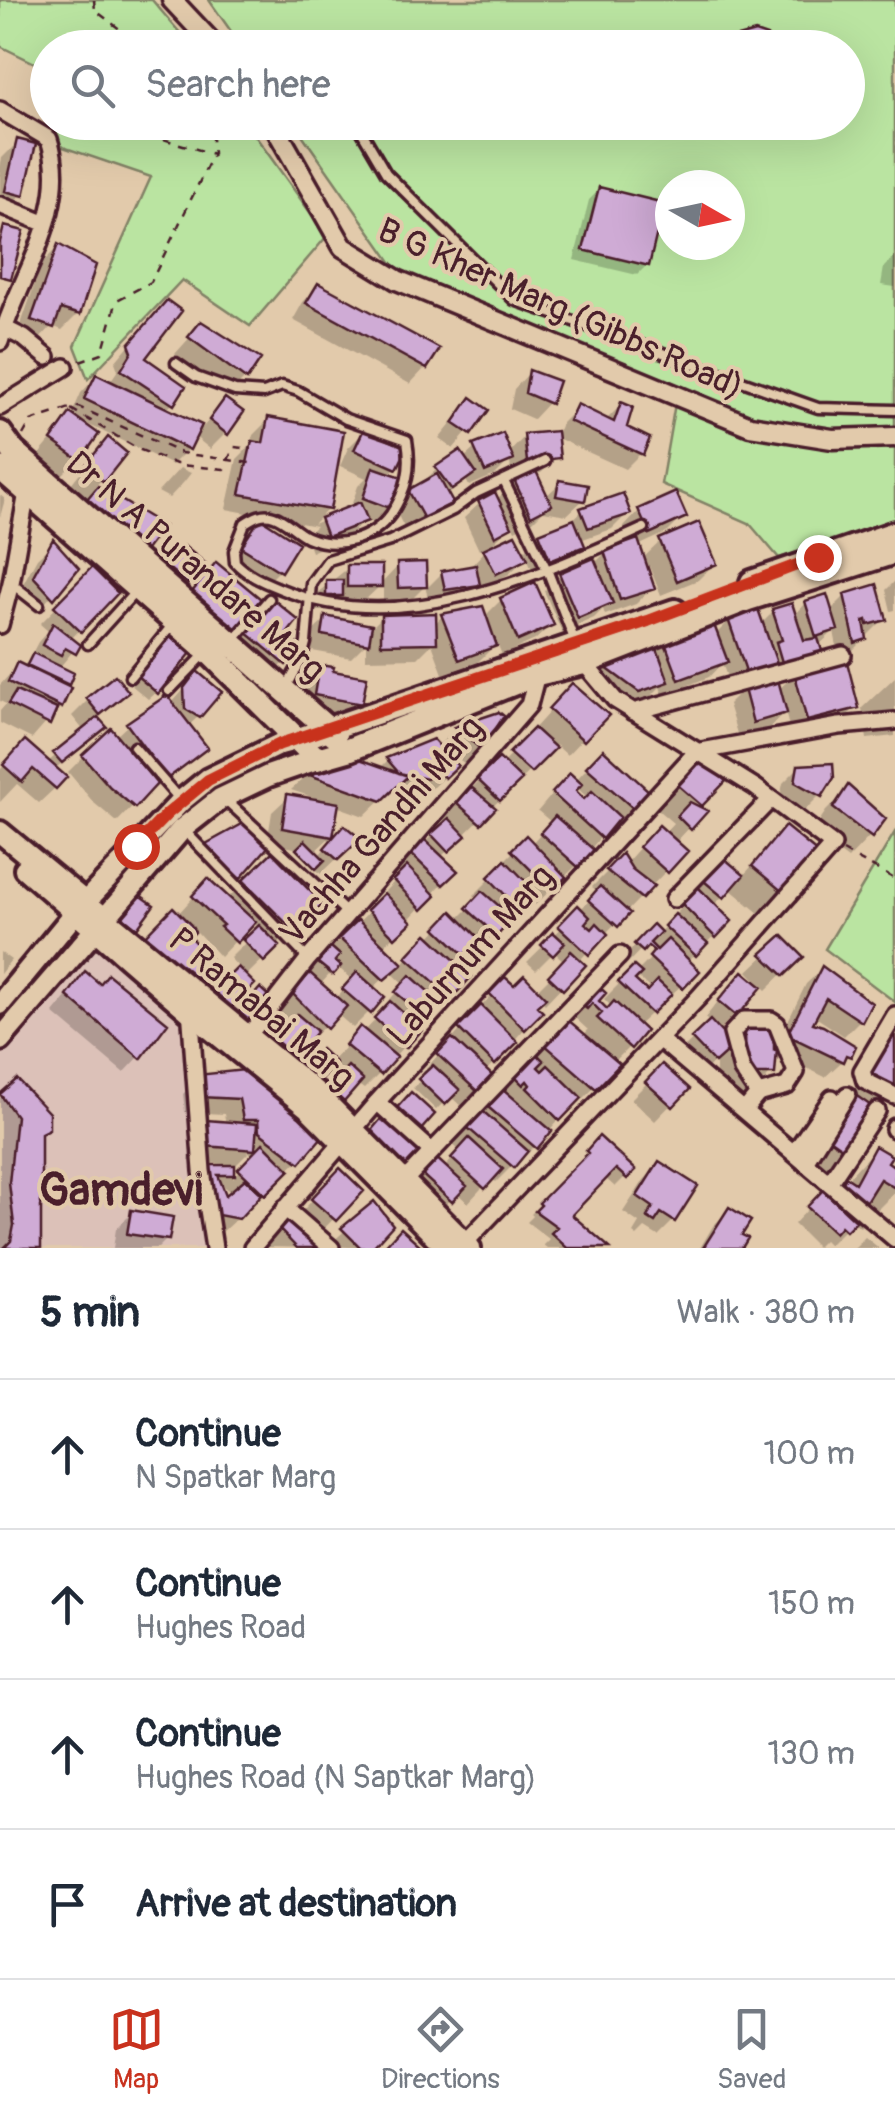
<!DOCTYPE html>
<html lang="en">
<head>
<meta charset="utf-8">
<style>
  body { margin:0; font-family:Pangolin,sans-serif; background:#f2f2f3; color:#1f2937 }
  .compass { position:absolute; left:655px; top:170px; width:90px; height:90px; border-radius:50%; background:#fff; box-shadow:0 10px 40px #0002; rotate:99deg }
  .stop { position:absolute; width:30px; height:30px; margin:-22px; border:8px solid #c8321e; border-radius:50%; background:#fff }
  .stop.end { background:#c8321e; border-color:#fff; box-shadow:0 2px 10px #0008 }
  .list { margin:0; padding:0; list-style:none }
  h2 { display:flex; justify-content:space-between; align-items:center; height:130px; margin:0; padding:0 40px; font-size:42px }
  h2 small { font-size:32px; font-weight:400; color:#747a83 }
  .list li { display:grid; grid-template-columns:65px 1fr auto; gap:30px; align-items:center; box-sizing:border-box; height:150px; padding:0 40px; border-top:2px solid #e0e1e3 }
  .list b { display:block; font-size:38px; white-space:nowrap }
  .list p { margin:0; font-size:32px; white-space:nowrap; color:#747a83 }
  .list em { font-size:32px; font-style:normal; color:#747a83 }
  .icon { flex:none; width:55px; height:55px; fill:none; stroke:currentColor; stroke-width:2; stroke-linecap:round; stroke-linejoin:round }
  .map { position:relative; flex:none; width:895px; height:1248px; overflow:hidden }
  .search { position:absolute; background:#fff; box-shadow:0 10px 40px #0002; left:30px; right:30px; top:30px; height:110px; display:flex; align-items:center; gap:25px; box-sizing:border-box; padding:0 35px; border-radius:55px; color:#747a83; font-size:38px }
  .sheet { height:730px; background:#fff }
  nav { display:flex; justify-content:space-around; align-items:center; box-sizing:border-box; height:140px; border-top:2px solid #e0e1e3; background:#fff; font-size:28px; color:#747a83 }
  nav a { display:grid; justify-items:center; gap:5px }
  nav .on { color:#c8321e }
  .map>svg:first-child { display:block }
</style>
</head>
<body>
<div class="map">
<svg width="895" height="1248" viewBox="0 0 895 1248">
  <rect width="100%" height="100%" fill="#e2caab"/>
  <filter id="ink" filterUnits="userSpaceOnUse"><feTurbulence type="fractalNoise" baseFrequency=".01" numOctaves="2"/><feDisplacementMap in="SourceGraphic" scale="20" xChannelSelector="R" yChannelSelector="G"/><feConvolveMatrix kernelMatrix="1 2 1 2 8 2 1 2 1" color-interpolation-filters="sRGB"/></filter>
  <g filter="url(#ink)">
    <path fill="#dcc1b8" d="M98,945L183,1017L210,1248H0V1057Z"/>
    <path fill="#bae4a1" stroke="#828266" stroke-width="2.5" fill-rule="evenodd" d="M0,0H152L192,47L48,48L47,69L0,46Z
      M209,0H895V522L779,558L749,523L661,484L677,392L401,276L294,123L848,122V48L242,47ZM670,185H730V245H670Z
      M58,123H246L327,236L250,326L182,280L88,379L75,346L151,177L54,144Z
      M895,832V1002L825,949Z"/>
    <path fill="#0003" fill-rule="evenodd" d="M18,142L22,194L6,210L0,209V167L2,158Z
      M599,190L647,265L637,275L574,260L589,200Z
      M58,247L78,314L62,330L52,326L36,343L17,336L42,263Z
      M895,256V287L881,285L884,267Z
      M319,286L425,368L410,384L293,320L303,302Z
      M151,319L143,358L172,404L165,411L202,428L226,401V433L210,449L194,436L188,449L172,465L79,420L78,459L62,475L37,457L71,416L81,393L96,377L109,383L118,370L115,362Z
      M202,324L245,378L229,394L175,354Z
      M529,373L548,403L533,419L510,409L514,389Z
      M471,400L486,410L453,449L439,439Z
      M621,405L624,429L641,453L625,469L555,437L557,457L541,473L534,474L545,497L560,483L583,500L567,515L543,511L533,521L515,530L512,524L492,544L479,550L464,518L480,503L496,500L515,482L529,475L511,476L510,460L495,475L469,486L466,480L446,496L450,502L434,518L407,533L394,508L437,469L463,459L475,448L509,453L525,436L558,433L562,423L578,407L606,420Z
      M268,420L328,509L313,524L350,509L358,486L366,478L340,466L348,448L364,432L395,468L388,475L390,507L374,523L365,520L349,536L311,552L305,536L316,526L226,509L237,459L251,445L253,435Z
      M124,453L95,487L160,527L128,564L82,505L89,498L71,484L93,456Z
      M180,468L191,473L184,482L169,498L158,492Z
      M0,495L5,499L0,517Z
      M582,511L628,513L612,529L580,540L582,546L566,561L534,574L527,557L509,574L480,588L477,584L461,600L429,605L426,589L442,573L468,569L486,550L522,553L540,535L569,523Z
      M639,511L684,516L668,532L638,546L642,559L661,541L714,564L698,580L661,595L649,566L645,567L652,588L636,604L605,615L603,609L594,618L562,632L544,591L560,576L594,564L605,553L631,544L624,527Z
      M260,521L296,544L279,571L263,587L227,564L244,537Z
      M53,543L76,568L36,613L18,593L37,558Z
      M201,564L170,598L153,584L169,565Z
      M216,565L235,627L219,643L178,609Z
      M398,566L425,586L409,602L383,603V583L364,601H335L325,611H311V598L348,568L380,585Z
      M92,571L115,593L70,640L78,645L59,668L71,675L60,707L32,739L0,723V711L6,704L0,701V685L18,665L22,667L28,661L38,642L48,631L40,624Z
      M895,581V610L891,611L886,590Z
      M845,596L884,619L848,655L839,657L834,631L818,646L821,656L856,707L840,723L791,735L785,711L769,728L738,737L728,704L746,686L732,691L722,663L709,677L663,695L660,687L650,697L623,706L587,681L604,663L656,652L665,643L715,635L729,621L761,624L774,611L794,616L806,603L829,612ZM793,676L778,690L776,681Z
      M501,600L551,625L535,640L502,655L497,643L478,662L443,674L432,644L418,658L366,659V643L351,658L307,650L310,634L326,619L372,627L382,617L434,625L442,616L484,617Z
      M257,618L282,635L284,663L269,679L232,648Z
      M162,645L156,692L148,699L130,684Z
      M320,667L364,679L360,702L344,718L299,710L304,683Z
      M197,675L198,717L188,726L205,748L189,763L150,792L148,790L117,822L94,803L68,772L83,757L115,737L128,725L171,704Z
      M895,677V736L867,739L862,708Z
      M572,687L605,715L567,755L556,745L440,858L454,871L383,947L401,965L452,915L457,920L478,899L474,895L500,869L498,867L526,839L531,844L551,822L538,811L554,792L575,781L587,768L646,792L616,823L614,821L577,865L535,905L526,897L480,950L472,943L454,962L450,996L435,1012L429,1007L412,1025L418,1030L379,1074L364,1089L357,1084L327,1116L314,1106L344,1073L333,1063L317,1081L290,1086L305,1069L331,1062L361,1030L364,1032L384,1011L381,1009L404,984L391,972L372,989L369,1012L353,1028L337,1014L278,1071L262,1057L291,1024L278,1010L325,955L381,900L379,897L401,875L394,868L422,840L425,843L446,823L443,820L463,797L499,761L502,764ZM576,787L588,798L584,802L572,791ZM337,966L352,980L335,999L320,985Z
      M88,700L110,707L96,718L103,726L55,769V788L39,803L17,784L0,802V770L10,759L47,763L84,731L72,716Z
      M498,715L480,749L465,764L440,744L455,729Z
      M351,759L379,769L388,760L455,766L428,792L420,785L409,793L391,790L364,816L336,806L330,841L328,839L314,852L318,856L330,843L357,839L321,874L297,852L300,849L267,843L272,812L288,797L314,801L315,798L291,790L306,776Z
      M799,767L820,795L804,811L780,798L783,783Z
      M722,781L697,808L704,812L675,843L666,871L578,962L582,965L545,1004L541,1000L534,1007L540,1012L485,1072L491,1078L462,1107L450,1096L436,1110L413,1088L426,1075L423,1072L505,980L514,989L536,991L565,962L554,952L536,970L527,962L598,892L592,887L622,857L626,863L643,844L664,833L673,823L652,805L674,782Z
      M849,788L870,836L848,859L812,832L826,811Z
      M243,826L238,877L231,884L198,854Z
      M785,829L783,891L760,914L730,889L713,906L729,921L687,962L697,971L637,1026L629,1047L614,1062L617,1065L579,1103L576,1101L519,1163L517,1161L496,1182L491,1178L468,1203L457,1193L435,1216L404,1188L417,1174L444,1168L460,1151L448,1140L461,1125L482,1114L501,1095L499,1092L568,1022L564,1018L578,1001H595L607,1012L612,1007L604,999L634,969L637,972L658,951L648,942L625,966L620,961L653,928L659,933L709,877H742ZM636,975L651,990L647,994L632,980ZM575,1018L588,1030L583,1036L569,1023Z
      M272,855L319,904L245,977L251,984L214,1021L201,1009L240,969L230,958L260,928L253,922L220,957L187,921L192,932L130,954L173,911L177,915L208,881L228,898Z
      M782,939L800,957L766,990L760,984L718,1032L731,1046L746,1031L772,1054L806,984L822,969L860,1020L844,1036L814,1016L809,1025L849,1055L825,1077L774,1052L772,1072L742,1103H716V1060L698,1077L677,1055L710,1023L705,1018L727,990L757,986L759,983L748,971Z
      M0,952L11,960L0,974Z
      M85,974L139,1057L124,1073L53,1013Z
      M895,1024V1092L822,1172L805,1161L857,1083L854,1080Z
      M662,1068L686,1089L655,1121L631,1099Z
      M253,1072L298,1161L221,1233L203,1230L188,1183L204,1168H227V1164L189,1161L191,1138L207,1123L226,1124L224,1114L185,1112L183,1094L199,1078ZM249,1152L254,1156L233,1178V1164H237ZM217,1179L232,1194L225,1199Z
      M17,1083L47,1128L39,1136L37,1248H0V1098Z
      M418,1130L424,1151L394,1183L369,1133Z
      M599,1140L632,1170L615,1187L604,1177L568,1215L606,1248H547L543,1245L549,1239L527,1222L533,1216L531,1214L580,1165L577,1163Z
      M875,1149L885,1163L895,1170V1192L860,1227L852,1222L829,1245L824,1240L817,1247L794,1224L823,1193L829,1198Z
      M659,1164L673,1221L658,1236L645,1228L637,1236L633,1233L639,1223L623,1212L644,1180Z
      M324,1187L360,1191L318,1235L298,1216Z
      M373,1205L390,1225L368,1248L328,1246Z
      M729,1210L739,1236L744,1239L739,1248H700L713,1226Z
      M132,1213L167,1239L158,1248H113L116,1229Z
      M293,1220L320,1248L265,1247Z
      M865,1237L879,1248H854Z"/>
    <path fill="#cfabd5" stroke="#4a1f2b" stroke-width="2.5" d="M755,32L767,36L775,48H731L737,37Z
      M17,139L36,144L24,196L5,191Z
      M599,187L664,203L649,266L583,250Z
      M4,226L24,231L11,279L0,276V242Z
      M58,244L96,265L80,315L61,309L54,328L31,320Z
      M318,283L440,349L427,369L306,303Z
      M167,300L182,311L146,358L186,386L174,405L121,370L132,352L129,344Z
      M201,321L261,359L247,380L188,337Z
      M529,370L559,381L551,404L525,393Z
      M96,374L202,425L190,450L84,399Z
      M471,397L489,410L471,435L453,423Z
      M225,398L244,412L228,435L209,420Z
      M621,402L633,407L627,427L650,438L643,455L569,421L577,404L614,422Z
      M70,413L99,434L80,461L51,440Z
      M268,417L344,431L330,510L240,494L252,441L263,443Z
      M364,429L407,448L397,469L354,450Z
      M557,431L560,458L527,462L524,434Z
      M503,433L514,460L485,472L473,445Z
      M108,437L127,453L104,482L84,467Z
      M460,450L476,473L452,490L435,467Z
      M373,467L402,477L392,509L363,498Z
      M535,469L552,505L531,516L514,480Z
      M437,474L453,503L424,519L408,490Z
      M559,480L588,485L585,501L556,496Z
      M98,486L164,526L146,550L87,499Z
      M495,492L512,527L495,536L478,501Z
      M676,492L687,517L649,534L638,509Z
      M623,493L631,514L588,528L580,508Z
      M360,502L368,521L327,537L320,518Z
      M260,518L299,543L281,572L241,547Z
      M574,519L585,546L550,560L539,533Z
      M699,522L717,564L677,581L659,539Z
      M515,534L528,559L496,574L483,549Z
      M53,539L79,568L54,599L33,576Z
      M638,539L655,589L620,600L604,551Z
      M184,546L205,563L188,584L167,567Z
      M594,558L613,603L578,618L559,573Z
      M216,562L261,599L237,629L192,592Z
      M426,562L427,587L398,588L397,563Z
      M347,565H382V587H347Z
      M476,565L480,585L445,590L441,571Z
      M92,567L118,593L81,632L54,606Z
      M326,580H343V596H326Z
      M535,582L554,625L518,641L500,598Z
      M877,584L887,620L868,625L867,620L864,621L867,639L855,643L844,594Z
      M827,594L838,630L816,637L805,601Z
      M273,599L298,620L286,635L301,647L286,665L246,632Z
      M792,603L804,640L818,638L824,657L784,669L776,642L782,640L772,609Z
      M483,606L497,646L459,660L441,614Z
      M758,609L778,666L748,677L728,619Z
      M436,613L437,643L381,644V615Z
      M325,616L372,625L369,644L322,635Z
      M713,622L728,662L679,680L664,640Z
      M53,623L81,645L76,654L65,648L61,655L42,645Z
      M169,635L191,653L158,694L136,675Z
      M655,643L669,682L639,692L602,665Z
      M33,653L74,673L69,685L27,665Z
      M846,658L859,708L807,721L794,671Z
      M17,662L71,688L62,708L8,682Z
      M319,665L334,667L333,671L367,677L362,704L314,695Z
      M197,671L222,692L200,718L185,709L184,688Z
      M115,675L129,692L100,715L86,698Z
      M777,676L787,713L753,723L743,685Z
      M572,683L609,715L584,741L548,709Z
      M16,691L57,709L50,725L8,704Z
      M167,695L208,748L167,779L126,723Z
      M499,712L504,716L482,750L454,727Z
      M98,717L107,727L62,763L53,753Z
      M111,728L157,784L135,808L110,787L82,755Z
      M534,728L556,748L531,773L509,753Z
      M433,739L458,766L445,778L437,771L427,779L399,773L386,758Z
      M25,740L67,777L56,789L33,769L22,782L3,765Z
      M603,749L650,792L634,809L586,767Z
      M351,756L408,776L382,801L304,773Z
      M696,756L726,781L702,806L673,781Z
      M499,758L522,780L500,801L477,779Z
      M833,763L834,778L822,797L795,782L798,765Z
      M570,773L582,784L576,791L584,799L592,791L620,817L602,839L552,793Z
      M848,785L886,819L872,838L833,808Z
      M471,787L496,808L481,824L457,803Z
      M287,794L339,803L333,837L282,828Z
      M690,802L708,811L691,830L677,816Z
      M555,816L594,850L578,867L540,833Z
      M449,818L466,836L448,852L431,834Z
      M244,823L268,847L240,879L204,845Z
      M344,825L361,839L338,860L324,848Z
      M659,825L688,851L668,873L639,847Z
      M785,826L818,853L784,893L752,866Z
      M526,835L566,877L552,891L511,850Z
      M422,837L458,871L443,885L408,851Z
      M305,840L325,860L316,869L296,849Z
      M272,852L323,904L295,932L243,880Z
      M622,853L632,869L654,886L642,899L606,870Z
      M724,858L744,875L724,898L704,881Z
      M505,860L535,891L518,908L488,877Z
      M407,866L436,896L422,910L393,880Z
      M208,878L256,922L237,943L220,927L223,925L192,896Z
      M600,886L630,913L618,927L588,900Z
      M698,887L732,921L716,938L682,904Z
      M482,891L513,918L497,936L466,908Z
      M136,892L154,905L137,928L119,914Z
      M384,893L412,922L395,938L367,910Z
      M578,905L590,917L585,923L592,929L597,923L608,934L589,955L558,926Z
      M173,907L191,925L195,932L190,937L213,961L193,981L144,937Z
      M452,911L480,939L464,955L436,928Z
      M675,914L708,943L696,956L664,926Z
      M358,920L403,964L384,980L339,938Z
      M653,924L661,932L650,943L657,950L668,939L700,971L683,989L649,957L654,951L648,946L643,952L634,944Z
      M259,925L280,946L264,962L243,940Z
      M553,932L565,943L553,956L541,945Z
      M427,934L472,976L452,998L406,957Z
      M782,935L804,957L784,976L761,954Z
      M331,947L340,955L335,961L341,966L333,975L317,962Z
      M571,951L586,965L563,990L548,976Z
      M634,966L642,973L635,980L647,991L657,980L672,994L652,1014L618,982Z
      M822,966L872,1003L862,1022L826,998L813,1023L823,1026L856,1046L851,1057L846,1055L843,1062L787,1035Z
      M238,967L255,984L231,1008L214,991Z
      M85,971L100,984L108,974L168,1023L141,1059L67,996Z
      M743,971L762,987L737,1017L718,1001Z
      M357,972L385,997L371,1014L342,989Z
      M310,973L347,1006L327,1029L292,993Z
      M410,975L438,1000L424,1016L395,992Z
      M524,975L546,998L537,1006L543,1012L525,1030L489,993L505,977L514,985Z
      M594,982L606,993L599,1001L607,1009L614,1001L646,1031L631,1049L597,1018L602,1013L592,1003L587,1009L577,1001Z
      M260,988L272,999L252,1023L239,1012Z
      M390,1001L422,1030L406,1048L374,1018Z
      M481,1005L518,1042L495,1065L458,1028Z
      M297,1014L317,1031L295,1057L275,1040Z
      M567,1019L620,1064L596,1089L544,1044Z
      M710,1020L734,1046L715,1063L691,1038Z
      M895,1022V1092L868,1079L867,1063L881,1056L876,1047L891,1040L887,1034Z
      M360,1026L397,1057L381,1075L345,1045Z
      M774,1028V1050L777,1049L775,1074H746L745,1029Z
      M452,1038L495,1078L479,1093L437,1054Z
      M321,1049L336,1063L319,1082L304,1069Z
      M535,1052L544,1061L538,1067L542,1071L548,1065L582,1098L560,1121L527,1088L530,1085L527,1081L523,1085L513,1075Z
      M662,1064L690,1089L673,1107L645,1082Z
      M433,1065L460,1090L445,1105L418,1079Z
      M348,1066L363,1080L344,1102L328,1088Z
      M254,1069L327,1131L300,1163L259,1132L258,1120H243L239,1099L200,1097L197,1075Z
      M17,1079L49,1113V1129L41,1133V1248H4L11,1241L14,1225L9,1183L16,1116L0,1094Z
      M503,1089L552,1131L537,1149L488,1107Z
      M411,1092L435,1114L419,1132L395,1110Z
      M854,1094L874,1108L846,1151L826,1137Z
      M477,1106L528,1151L514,1168L462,1123Z
      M385,1114L427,1150L411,1169L369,1133Z
      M206,1120L257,1124L255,1150L204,1146Z
      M599,1136L636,1170L627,1179L616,1169L572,1215L610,1248H567L551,1233L557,1227L535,1211L541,1205L539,1203L588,1153L586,1151Z
      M469,1138L503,1169L485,1189L451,1158Z
      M263,1143L290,1170L265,1195L238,1169Z
      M875,1146L892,1156L888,1162L895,1167V1188L880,1179L865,1203L840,1188L846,1177L855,1183Z
      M433,1155L467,1186L452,1202L418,1171Z
      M659,1161L698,1186L675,1222L661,1213L655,1222L647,1217L653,1207L637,1196Z
      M203,1165H235V1175H218L226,1195L245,1179L262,1194L239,1219L218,1215Z
      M340,1168L364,1191L336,1221L311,1199Z
      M823,1190L856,1221L846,1231L841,1226L835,1233L807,1207Z
      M374,1201L393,1225L372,1248H361L341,1228Z
      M729,1207L751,1221L742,1235L748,1238L742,1248H703Z
      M131,1210L173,1217L169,1240L127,1234Z
      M293,1216L324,1248H297L279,1229Z
      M401,1228L423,1248H383Z"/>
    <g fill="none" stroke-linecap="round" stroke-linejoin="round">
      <defs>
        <path id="service" d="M356,122L386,173L514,300L818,408L895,410
          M176,363L196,377L235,391L264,393L282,386L298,391L346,419L407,440C412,468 407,490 391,514C372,540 337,550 307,537C296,532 286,520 274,516C263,512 254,517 245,523L234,551L235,562C248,576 264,582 281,589C400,639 536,577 644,528
          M504,481L548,572L574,639
          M11,583L39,605
          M233,641L269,599
          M88,644L136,591
          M130,677L173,624
          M286,688L301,661L306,643L311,583L328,560L390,541L453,510L476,493L545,461
          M169,691L204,655
          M134,747L181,801
          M227,801L348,914
          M183,829L308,959"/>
        <path id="minor" d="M0,110L49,139C72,209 18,278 0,342
          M0,205L46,224
          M4,328L24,338L47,357
          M0,407L65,367
          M0,625L11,583L27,492
          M633,712L843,655
          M674,899L771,799
          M190,1008L202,1171L214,1248
          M895,1015L862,1071L865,1081L895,1096
          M659,1039L895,1239
          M242,1044L308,959L529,705L537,674
          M377,1102L427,1147
          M744,1111L758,1094L787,1086L796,1072L777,1024L771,1020H744L732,1033L742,1070L758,1094
          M894,1129L895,1127
          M794,1153L832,1098
          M805,1162L847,1095
          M404,1181L620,955
          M829,1183L877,1111
          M285,1208L331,1248
          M252,1248L377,1102L696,752L839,726L895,721
          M460,1248L699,997L833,845L755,787L615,700L584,663"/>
        <path id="tertiary" d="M172,0L217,48
          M272,122L343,247L397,280L750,426L832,439L895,437"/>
        <path id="secondary" d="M0,832L318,1094L470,1248
          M25,869L191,1013L307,1107L447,1248
          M0,1004L75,913L181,801L208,779L280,744L299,739
          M0,1040L182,829L220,799L268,776L317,759"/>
        <path id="primary" d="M0,433L13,451L335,735
          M0,468L208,651L317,759L348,750L537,674L584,663L748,599L895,552
          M752,582L895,533
          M299,739L675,611"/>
      </defs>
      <use href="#service" stroke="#4a1f2b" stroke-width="15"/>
      <use href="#minor" stroke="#4a1f2b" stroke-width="22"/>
      <use href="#tertiary" stroke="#4a1f2b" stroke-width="25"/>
      <use href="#secondary" stroke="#4a1f2b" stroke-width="28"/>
      <use href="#primary" stroke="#4a1f2b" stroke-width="30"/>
      <path stroke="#4a1f2b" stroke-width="2.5" stroke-dasharray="8 8" stroke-linecap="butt" d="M94,0L95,10L144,48
        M138,122L150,135L213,154
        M80,361L102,353L117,300L151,282L213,154L211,122
        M71,409L138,449L179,465L224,469L234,447L250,449
        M23,435L31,421L76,406L181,453L250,463
        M843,851L895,879"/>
      <use href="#service" stroke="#e2caab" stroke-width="8"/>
      <use href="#minor" stroke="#e2caab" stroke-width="15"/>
      <use href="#tertiary" stroke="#e2caab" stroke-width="18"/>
      <use href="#secondary" stroke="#e2caab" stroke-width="20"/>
      <use href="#primary" stroke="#e2caab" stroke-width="22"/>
    </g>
  </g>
  <g fill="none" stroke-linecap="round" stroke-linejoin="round" filter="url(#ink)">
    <path stroke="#c8321e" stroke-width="12" d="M136,846L167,814L208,780L280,744L648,621L818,557"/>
  </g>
  <g text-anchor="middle" stroke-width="8" stroke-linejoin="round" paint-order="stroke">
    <g font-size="35" fill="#4a1f2b" stroke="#e2caab">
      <text transform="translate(561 308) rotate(24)" y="12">B G Kher Marg (Gibbs Road)</text>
      <text transform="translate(196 566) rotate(41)" y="12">Dr N A Purandare Marg</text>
      <text transform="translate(381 830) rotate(-49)" y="12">Vachha Gandhi Marg</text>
      <text transform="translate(470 955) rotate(-48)" y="12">Laburnum Marg</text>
      <text transform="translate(262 1008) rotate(40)" y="12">P Ramabai Marg</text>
    </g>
    <g font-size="45" font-weight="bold" fill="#4a1f2b" stroke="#e2caab">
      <text x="121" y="1205">Gamdevi</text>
    </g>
  </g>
</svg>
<svg class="compass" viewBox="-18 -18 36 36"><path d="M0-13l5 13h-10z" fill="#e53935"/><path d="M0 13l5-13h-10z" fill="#747a83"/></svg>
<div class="stop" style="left:136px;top:846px"></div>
<div class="stop end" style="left:818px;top:557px"></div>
<div class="search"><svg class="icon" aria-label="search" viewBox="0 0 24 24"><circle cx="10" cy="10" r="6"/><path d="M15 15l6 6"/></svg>Search here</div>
</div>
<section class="sheet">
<h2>5 min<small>Walk · 380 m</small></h2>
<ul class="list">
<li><svg class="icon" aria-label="ahead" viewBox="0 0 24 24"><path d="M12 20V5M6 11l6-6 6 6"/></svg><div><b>Continue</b><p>N Spatkar Marg</p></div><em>100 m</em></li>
<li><svg class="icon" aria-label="ahead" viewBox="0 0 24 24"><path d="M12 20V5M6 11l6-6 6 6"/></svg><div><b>Continue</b><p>Hughes Road</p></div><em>150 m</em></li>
<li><svg class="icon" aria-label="ahead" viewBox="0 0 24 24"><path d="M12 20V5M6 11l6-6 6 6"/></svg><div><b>Continue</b><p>Hughes Road (N Saptkar Marg)</p></div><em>130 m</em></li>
<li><svg class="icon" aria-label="arrive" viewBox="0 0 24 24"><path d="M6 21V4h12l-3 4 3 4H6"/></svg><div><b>Arrive at destination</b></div></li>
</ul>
</section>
<nav>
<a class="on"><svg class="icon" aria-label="map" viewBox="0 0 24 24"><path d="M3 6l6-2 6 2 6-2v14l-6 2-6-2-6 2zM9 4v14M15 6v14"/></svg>Map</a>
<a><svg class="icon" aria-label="directions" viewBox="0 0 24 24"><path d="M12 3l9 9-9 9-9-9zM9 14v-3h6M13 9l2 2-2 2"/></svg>Directions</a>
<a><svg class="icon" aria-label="saved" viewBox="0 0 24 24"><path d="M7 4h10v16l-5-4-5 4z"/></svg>Saved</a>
</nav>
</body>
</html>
